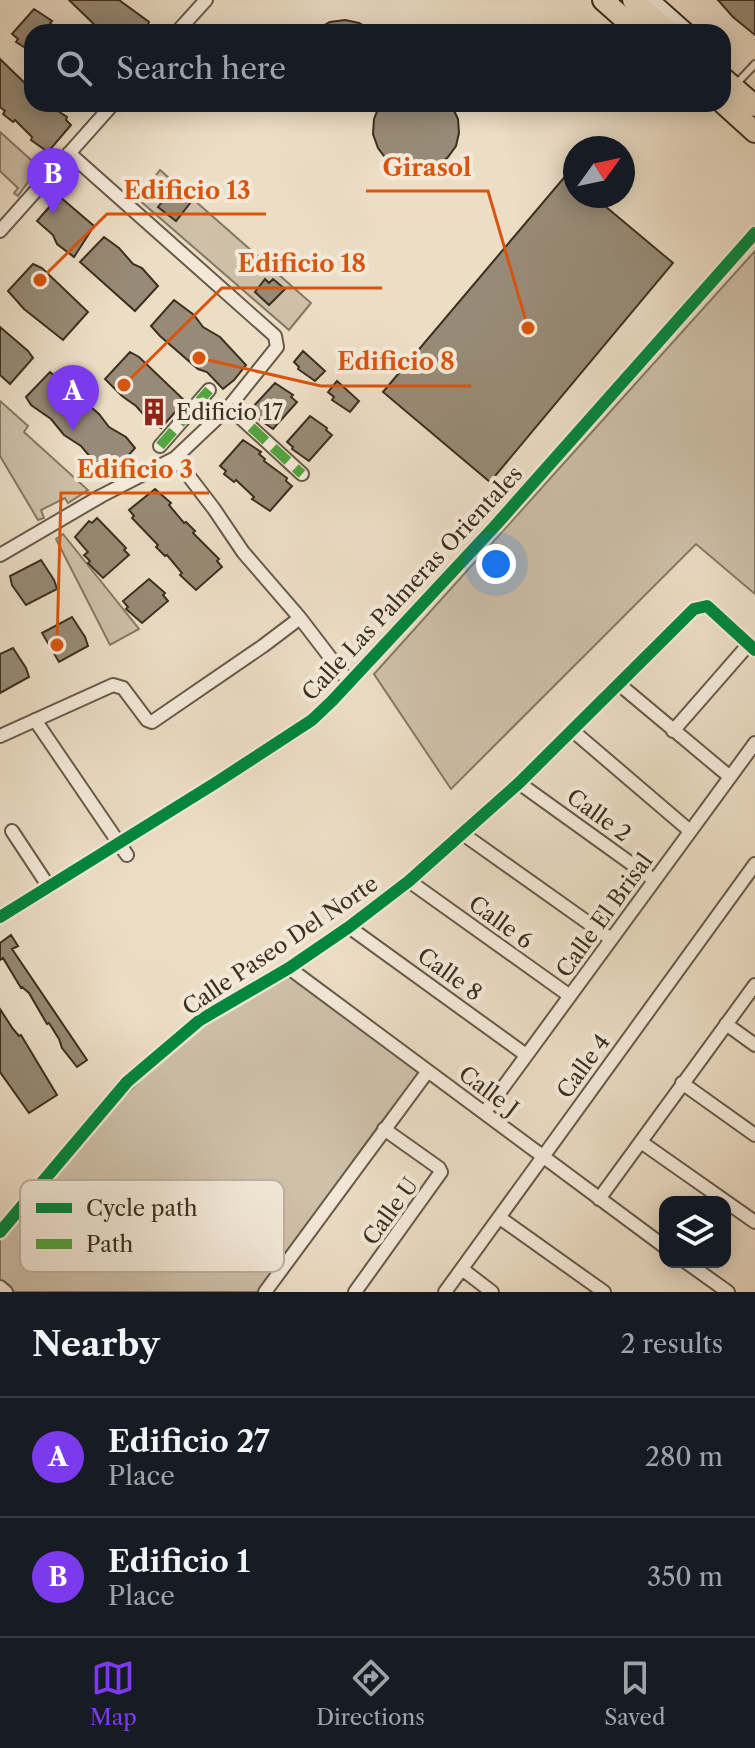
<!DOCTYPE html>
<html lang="en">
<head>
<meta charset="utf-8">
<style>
  body { margin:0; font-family:"Libre Caslon Text",serif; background:#20242c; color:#f1f3f6 }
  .controls { position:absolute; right:24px; bottom:24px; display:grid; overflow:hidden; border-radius:16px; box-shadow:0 4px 20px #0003 }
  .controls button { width:72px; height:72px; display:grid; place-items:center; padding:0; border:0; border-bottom:2px solid #363941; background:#171b24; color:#f1f3f6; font:40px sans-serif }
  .compass { position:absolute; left:563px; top:136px; width:72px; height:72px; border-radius:50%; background:#171b24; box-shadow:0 4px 20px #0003; rotate:57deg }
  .you { position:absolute; left:496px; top:564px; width:28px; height:28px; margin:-20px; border:6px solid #fff; border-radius:50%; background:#1a73e8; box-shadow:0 0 0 12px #1a73e833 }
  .badge { display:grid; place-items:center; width:52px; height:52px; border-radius:50%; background:#7c3aed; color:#fff; font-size:26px; font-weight:700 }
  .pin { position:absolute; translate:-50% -66px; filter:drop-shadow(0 2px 4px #0008) }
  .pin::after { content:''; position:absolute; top:42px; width:28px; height:24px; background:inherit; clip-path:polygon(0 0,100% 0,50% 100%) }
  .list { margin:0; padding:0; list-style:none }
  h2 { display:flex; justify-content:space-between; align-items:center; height:104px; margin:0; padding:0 32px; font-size:34px }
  h2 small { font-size:26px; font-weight:400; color:#9ea1a6 }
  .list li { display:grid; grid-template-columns:52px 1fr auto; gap:24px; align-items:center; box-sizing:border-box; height:120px; padding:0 32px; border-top:2px solid #363941 }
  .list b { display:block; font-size:30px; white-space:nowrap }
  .list p { margin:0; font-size:26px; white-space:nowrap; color:#9ea1a6 }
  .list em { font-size:26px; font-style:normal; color:#9ea1a6 }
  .icon { flex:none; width:44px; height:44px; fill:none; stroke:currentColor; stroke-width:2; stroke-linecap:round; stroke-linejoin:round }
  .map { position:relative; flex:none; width:755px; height:1292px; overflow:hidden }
  .search { position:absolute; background:#171b24; box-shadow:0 4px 20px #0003; left:24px; right:24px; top:24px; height:88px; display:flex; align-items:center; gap:20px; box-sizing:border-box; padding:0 28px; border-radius:24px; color:#9ea1a6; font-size:30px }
  .sheet { height:344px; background:#171b24 }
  nav { display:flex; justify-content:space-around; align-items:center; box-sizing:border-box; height:112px; border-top:2px solid #363941; background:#171b24; font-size:22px; color:#9ea1a6 }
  nav a { display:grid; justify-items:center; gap:4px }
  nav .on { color:#7c3aed }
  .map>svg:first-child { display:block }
</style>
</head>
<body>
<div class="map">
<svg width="755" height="1292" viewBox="0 0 755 1292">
  <rect width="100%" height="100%" fill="#ecddc5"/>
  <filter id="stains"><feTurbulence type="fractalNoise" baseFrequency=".0025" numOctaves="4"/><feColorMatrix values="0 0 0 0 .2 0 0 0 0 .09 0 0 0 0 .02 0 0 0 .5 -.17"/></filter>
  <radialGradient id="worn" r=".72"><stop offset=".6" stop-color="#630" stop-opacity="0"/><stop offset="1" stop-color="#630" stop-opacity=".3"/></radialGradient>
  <path fill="#cec0a9" stroke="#847864" stroke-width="2" d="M0,132L41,169L38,173L35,172L18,196L14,193L18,188L0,171Z
    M160,170L311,303L289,330L138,199Z
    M755,251V594L696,544L451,789L374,674Z
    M0,401L28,426L24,432L88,490L68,503L65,498L41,510L44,518L38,520L0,456Z
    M63,534L139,629L110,645L56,539Z
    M288,974L421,1073L379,1125L259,1292H15L0,1281V1239C56,1175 110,1104 175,1048C209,1019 250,998 288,974Z"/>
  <path fill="#978a76" stroke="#3b3020" stroke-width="2" d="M69,0H119L149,22L148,25L157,32H102Z
    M718,0H755V35L733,17Z
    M34,9L52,21L50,23L61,32H32V52L16,42L18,39L12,34Z
    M345,20L359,23L374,32H312L330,22Z
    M0,59L32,90V104H47L67,117L66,120L71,125L48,152L31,140L32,137L15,120L13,122L3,114L5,111L0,107Z
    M380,104H451L458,119L459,133L456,146L448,157L438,166L425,171H411L398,168L387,160L378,148L373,134L374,119Z
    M567,174L575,180V196H593L673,263L490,482L383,392Z
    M173,188L191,202L176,221L158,207Z
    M59,196L94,226L74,257L57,244L53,235L37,221Z
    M104,237L119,248L133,264L142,268L158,286L135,311L80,262Z
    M33,264L42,268L88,312L63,340L24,309L8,291Z
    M265,279L269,283L273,279L285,289L269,305L255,292Z
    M174,300L194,315L203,327L220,337L246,365L234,380L223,389L207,372L198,369L160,336L151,326Z
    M0,327L28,351L33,358L10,384L0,375Z
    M303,351L325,371L315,381L298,369L299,367L294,362Z
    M130,352L139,357L185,401L161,428L152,424L136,406L122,396L105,379Z
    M50,372L99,414L109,427L126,437L135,448L112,474L92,459L81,446L64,435L51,419L31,405L26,397Z
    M337,381L359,401L350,412L332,400L334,397L328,392Z
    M275,383L293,395L291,397L297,402L273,429L256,417L257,414L251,409Z
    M310,416L327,428L326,430L332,435L309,461L292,449L293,447L287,442Z
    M243,440L261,452L259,454L265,459L264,461L287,478L286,481L292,486L270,511L252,499L254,497L236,480L234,482L224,474L226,471L220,466Z
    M155,489L171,503L169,505L184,523L186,522L195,531L193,533L219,559L217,561L222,567L196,590L180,575L182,573L167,555L165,556L156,547L158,545L132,518L134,516L129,510Z
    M97,518L126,548L124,550L129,555L103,578L88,563L90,561L84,555L88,552L75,537L89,521L92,523Z
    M41,560L54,580L57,589L26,605L12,585L10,576Z
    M149,579L165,593L163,595L168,601L142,623L126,609L128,607L123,601Z
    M72,617L85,637L88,646L59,662L42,633Z
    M13,648L26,668L29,677L0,693V654Z
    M11,935L18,946L12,949L87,1060L77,1067L62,1048L59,1039L49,1023L47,1024L29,993L22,987L21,988L3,958L0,960V943Z
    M0,1009L13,1029L19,1036L21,1035L57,1095L29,1113L0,1072Z"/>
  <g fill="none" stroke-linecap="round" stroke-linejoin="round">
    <defs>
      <path id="lane" d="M740,80L755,64"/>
      <path id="street" d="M177,32L206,0
        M0,231L113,104
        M229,407L302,474
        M160,446L209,390
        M175,458L214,509L243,552L300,618L349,682
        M0,555L101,496L175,458L229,407L277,347L275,336L69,153
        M620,685L730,777
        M35,720L127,855
        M573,731L690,831
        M673,731L749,644
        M0,736L113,685L123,688L147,720L152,722L263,646L300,618
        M519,783L654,880
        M12,831L49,887
        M463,834L611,939
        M409,881L570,996
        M0,917L217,782L312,720L332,701L495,526L755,233
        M349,927L526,1055
        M289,968L665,1247
        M726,1024L755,1045
        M682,1083L755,1135
        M485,1112L755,743
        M641,1142L755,1222
        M599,1199L755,985
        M500,1218L604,1292
        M0,1232L127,1082L200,1020L289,968L349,927L409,881L519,783L694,609L707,606L755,650
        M686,1262L728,1292
        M462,1269L492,1292
        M0,1287L6,1292
        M265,1292L428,1071
        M355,1292L441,1172L439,1168L384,1129
        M445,1292L755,864"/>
      <path id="secondary" d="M649,0L685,32"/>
      <path id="primary" d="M603,0L639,32
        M633,0L669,32
        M723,78L755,106
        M723,103L755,132"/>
    </defs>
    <use href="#lane" stroke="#675b49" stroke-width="10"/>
    <use href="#street" stroke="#675b49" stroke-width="16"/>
    <use href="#secondary" stroke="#3b3020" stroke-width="22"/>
    <use href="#primary" stroke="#3b3020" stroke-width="24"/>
    <use href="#lane" stroke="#f3e9d9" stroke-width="6"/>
    <use href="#street" stroke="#f3e9d9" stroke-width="12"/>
    <use href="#secondary" stroke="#f3e9d9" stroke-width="18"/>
    <use href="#primary" stroke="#ecddc5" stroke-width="20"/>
    <path stroke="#54a441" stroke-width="10" stroke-dasharray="20 10" stroke-linecap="butt" d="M229,407L302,474
      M160,446L209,390"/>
    <defs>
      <path id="cycleway" d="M0,917L217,782L312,720L332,701L495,526L755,233
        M0,1232L127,1082L200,1020L289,968L349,927L409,881L519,783L694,609L707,606L755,650"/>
    </defs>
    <use href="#cycleway" stroke="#f3e9d9" stroke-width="17"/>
    <use href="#cycleway" stroke="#00873e" stroke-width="12"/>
  </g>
  <defs>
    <symbol id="building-bare" viewBox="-9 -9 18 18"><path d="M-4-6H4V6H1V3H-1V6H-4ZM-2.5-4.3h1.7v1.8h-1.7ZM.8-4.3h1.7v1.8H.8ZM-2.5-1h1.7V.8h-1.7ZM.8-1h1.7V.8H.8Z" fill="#8f2418" stroke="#f3e9d9" stroke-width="2.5" paint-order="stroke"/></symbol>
  </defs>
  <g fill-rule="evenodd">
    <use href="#building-bare" x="134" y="392" width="40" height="40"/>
  </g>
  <g text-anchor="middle" stroke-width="8" stroke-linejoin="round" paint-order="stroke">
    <g font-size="22" fill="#3b3020" stroke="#f3e9d9" text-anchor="start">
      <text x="176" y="420">Edificio 17</text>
    </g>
    <g font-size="22" fill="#3b3020" stroke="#f3e9d9">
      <text transform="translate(412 583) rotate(-47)" y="8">Calle Las Palmeras Orientales</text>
      <text transform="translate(599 815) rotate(36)" y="8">Calle 2</text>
      <text transform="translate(604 915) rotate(-54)" y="8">Calle El Brisal</text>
      <text transform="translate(501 922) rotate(36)" y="8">Calle 6</text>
      <text transform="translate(280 945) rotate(-34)" y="8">Calle Paseo Del Norte</text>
      <text transform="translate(450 974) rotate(36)" y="8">Calle 8</text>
      <text transform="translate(583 1066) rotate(-54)" y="8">Calle 4</text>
      <text transform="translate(489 1091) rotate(37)" y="8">Calle J</text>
      <text transform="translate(390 1211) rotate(-54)" y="8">Calle U</text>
    </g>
  </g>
  <rect x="20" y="1180" width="264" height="92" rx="12" fill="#f3e9d9" stroke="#bcb2a2" stroke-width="2"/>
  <rect x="36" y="1203" width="36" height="10" fill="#00873e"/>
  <rect x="36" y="1239" width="36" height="10" fill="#54a441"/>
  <g font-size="22" fill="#3b3020">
    <text x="86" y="1216">Cycle path</text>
    <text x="86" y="1252">Path</text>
  </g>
  <path fill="none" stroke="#d7550e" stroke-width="3" d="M528 328L488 191H366M40 280L107 214H266M124 385L222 288H382M199 358L321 386H471M57 645L61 493H209"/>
  <g fill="#d7550e" stroke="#f3e9d9" stroke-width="3">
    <circle cx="528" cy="328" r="8"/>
    <circle cx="40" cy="280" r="8"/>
    <circle cx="124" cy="385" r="8"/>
    <circle cx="199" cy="358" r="8"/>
    <circle cx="57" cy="645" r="8"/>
  </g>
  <g font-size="24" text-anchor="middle" font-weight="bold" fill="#d7550e" stroke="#f3e9d9" stroke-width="8" stroke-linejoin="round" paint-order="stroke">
    <text x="427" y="176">Girasol</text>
    <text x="187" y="199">Edificio 13</text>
    <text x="302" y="272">Edificio 18</text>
    <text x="396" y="370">Edificio 8</text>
    <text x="135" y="478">Edificio 3</text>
  </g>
  <rect width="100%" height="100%" filter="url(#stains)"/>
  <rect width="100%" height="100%" fill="url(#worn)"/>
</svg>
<div class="controls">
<button><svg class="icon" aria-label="layers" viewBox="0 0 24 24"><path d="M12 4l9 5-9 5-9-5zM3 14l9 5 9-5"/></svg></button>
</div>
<svg class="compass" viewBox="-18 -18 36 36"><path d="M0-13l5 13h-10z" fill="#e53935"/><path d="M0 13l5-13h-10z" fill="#9ea1a6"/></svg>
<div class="you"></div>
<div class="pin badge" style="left:73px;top:431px">A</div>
<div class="pin badge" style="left:53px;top:214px">B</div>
<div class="search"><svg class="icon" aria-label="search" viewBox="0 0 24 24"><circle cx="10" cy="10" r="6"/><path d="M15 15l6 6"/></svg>Search here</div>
</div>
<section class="sheet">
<h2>Nearby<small>2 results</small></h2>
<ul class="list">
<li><span class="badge">A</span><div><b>Edificio 27</b><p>Place</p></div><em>280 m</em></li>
<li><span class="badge">B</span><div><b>Edificio 1</b><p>Place</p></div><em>350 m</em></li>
</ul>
</section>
<nav>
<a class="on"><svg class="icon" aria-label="map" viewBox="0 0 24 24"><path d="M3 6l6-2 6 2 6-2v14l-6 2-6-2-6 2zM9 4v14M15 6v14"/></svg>Map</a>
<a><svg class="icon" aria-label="directions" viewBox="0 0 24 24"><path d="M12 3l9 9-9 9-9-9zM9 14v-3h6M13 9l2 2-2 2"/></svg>Directions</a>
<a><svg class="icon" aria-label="saved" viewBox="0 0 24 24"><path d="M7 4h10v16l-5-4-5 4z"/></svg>Saved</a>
</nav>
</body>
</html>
